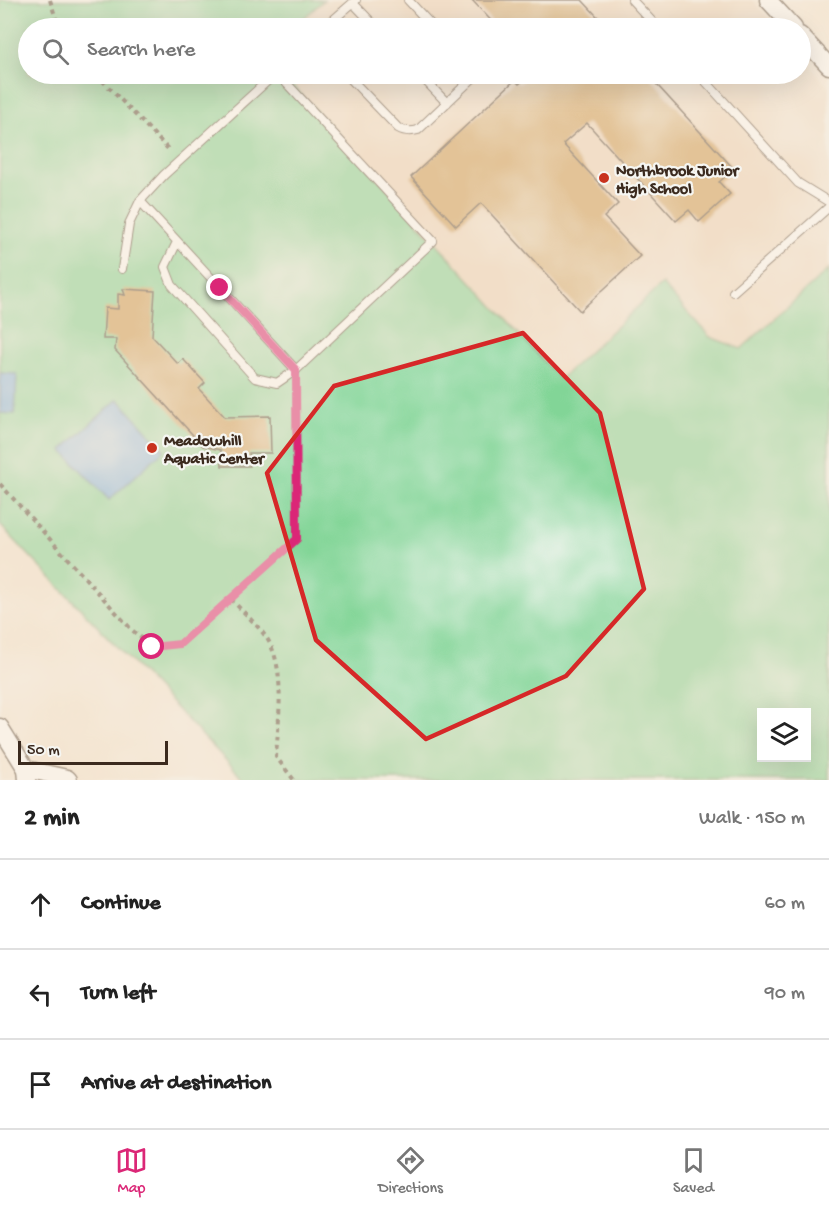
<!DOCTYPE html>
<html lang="en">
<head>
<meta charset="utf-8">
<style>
  body { margin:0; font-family:"Gochi Hand",sans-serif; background:#f2f2f2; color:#222 }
  .controls { position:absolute; right:18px; bottom:18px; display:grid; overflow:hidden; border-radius:0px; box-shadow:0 6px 24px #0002 }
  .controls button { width:54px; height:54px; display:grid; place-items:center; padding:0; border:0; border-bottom:2px solid #e0e0e0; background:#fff; color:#222; font:30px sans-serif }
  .scale { position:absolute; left:18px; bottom:15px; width:150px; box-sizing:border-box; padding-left:6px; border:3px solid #3b2a1e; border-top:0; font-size:16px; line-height:21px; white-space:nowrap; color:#3b2a1e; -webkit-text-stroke:4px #f6f6f2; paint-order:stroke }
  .stop { position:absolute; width:18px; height:18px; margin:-14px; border:4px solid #db2777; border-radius:50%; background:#fff }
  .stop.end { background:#db2777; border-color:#fff; box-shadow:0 2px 6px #0008 }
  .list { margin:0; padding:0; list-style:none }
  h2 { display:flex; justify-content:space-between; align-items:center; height:78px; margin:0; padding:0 24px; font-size:26px }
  h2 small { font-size:20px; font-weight:400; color:#767676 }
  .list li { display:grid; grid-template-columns:39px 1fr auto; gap:18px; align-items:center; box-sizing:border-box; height:90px; padding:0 24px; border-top:2px solid #e0e0e0 }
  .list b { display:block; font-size:22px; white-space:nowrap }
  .list em { font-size:20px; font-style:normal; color:#767676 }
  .icon { flex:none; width:33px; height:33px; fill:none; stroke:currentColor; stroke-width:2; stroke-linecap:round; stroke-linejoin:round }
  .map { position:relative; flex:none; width:829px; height:780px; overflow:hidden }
  .search { position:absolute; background:#fff; box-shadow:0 6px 24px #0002; left:18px; right:18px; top:18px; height:66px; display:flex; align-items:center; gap:15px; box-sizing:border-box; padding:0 21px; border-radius:33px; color:#767676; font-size:22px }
  .sheet { height:348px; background:#fff }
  nav { display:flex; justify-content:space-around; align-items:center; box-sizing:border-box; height:84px; border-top:2px solid #e0e0e0; background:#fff; font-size:16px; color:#767676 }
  nav a { display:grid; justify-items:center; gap:3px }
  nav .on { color:#db2777 }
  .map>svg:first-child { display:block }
</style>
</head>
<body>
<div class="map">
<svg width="829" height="780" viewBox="0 0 829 780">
  <rect width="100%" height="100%" fill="#f6f6f2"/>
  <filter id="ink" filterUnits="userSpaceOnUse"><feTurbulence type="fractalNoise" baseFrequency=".0167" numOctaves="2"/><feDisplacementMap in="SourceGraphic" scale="12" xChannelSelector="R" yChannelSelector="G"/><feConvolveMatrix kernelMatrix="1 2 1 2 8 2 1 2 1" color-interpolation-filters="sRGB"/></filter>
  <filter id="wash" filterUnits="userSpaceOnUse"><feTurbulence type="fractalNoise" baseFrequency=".008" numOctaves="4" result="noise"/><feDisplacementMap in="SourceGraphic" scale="24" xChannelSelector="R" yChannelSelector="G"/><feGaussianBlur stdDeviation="1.35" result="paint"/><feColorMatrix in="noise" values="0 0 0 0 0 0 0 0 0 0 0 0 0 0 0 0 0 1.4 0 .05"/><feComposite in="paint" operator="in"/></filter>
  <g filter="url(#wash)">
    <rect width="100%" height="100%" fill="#f4e5d2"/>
    <path fill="#efd6bc" d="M324,0H752L777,28H293Z
      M801,55L829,88V269L741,349L710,337L661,284L560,379L283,74H800Z"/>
    <path fill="#82d597" stroke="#5e805a" stroke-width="1.5" fill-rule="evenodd" d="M0,0H324L293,28H28V74H283L560,379L662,284L710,337L741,349L829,269V780H245L0,525ZM762,712H806V758H762Z"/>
    <path fill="#70abe1" stroke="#566a80" stroke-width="1.5" d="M0,373L17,374L15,414L0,413Z
      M118,399L164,450L109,500L62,450Z"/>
    <g id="blocks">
      <path fill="#ce9a51" d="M472,0H582L608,28H498Z
        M531,74H647L734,169L719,182L730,194L699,222L689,210L676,221L587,123L563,144L618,204L604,217L640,256L580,311L481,203L456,226L411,177L515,80L519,84Z
        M123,289L155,291L152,336L178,364L183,359L205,383L199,389L225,417L270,416L271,453H249L250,466H222L221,450L203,446L115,350L116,339H103L105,308L118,309V294L125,295Z"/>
    </g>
  </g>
  <g filter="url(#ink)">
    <use href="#blocks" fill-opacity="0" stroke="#574639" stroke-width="1.5"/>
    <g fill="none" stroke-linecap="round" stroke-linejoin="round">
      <defs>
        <path id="lane" d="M408,0L434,28
          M632,0L658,28
          M353,3L377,28
          M324,28L356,0
          M346,74L398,128C405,132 411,132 418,130L476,75L475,74
          M419,74L447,103
          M699,74L798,183L829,202
          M140,201L296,370L433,241L278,74
          M177,242L165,267L172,285L255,378L277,383L296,370
          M122,269L129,224L140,201L164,175L275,74
          M733,292L829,207"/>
        <path id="street" d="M768,0L794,28
          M800,35L829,66
          M0,727L26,769L27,780
          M26,769L67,778L69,780"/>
      </defs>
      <use href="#lane" stroke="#574639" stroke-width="10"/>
      <use href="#street" stroke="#574639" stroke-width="19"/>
      <path stroke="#574639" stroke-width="4" stroke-dasharray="4.5 4.5" stroke-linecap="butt" d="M50,0L59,28
        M96,74L170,151
        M0,484L132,630L152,647L180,644L297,539L296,385
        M231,599C242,611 256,623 266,637C287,667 278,723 276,757L294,780"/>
      <use href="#lane" stroke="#fff" stroke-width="8"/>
      <use href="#street" stroke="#fff" stroke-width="16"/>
    </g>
  </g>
  <g fill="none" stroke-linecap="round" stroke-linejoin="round" filter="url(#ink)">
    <path stroke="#db2777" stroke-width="8" d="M152,647L180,644L297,539L296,370L220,288"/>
  </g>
  <path d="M0 0H829V780H0ZM523,333L600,413L644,589L566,676L426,739L316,640L267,473L334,386Z" fill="#f4e5d2" fill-opacity=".55" fill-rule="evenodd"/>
  <path fill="none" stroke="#d62828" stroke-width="4.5" stroke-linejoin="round" d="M523,333L600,413L644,589L566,676L426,739L316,640L267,473L334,386Z"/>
  <g fill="#c8321e" stroke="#f6f6f2" stroke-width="2">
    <circle cx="604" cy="178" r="6"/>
    <circle cx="152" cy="448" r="6"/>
  </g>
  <g text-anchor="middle" stroke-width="4.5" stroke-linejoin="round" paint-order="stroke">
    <g font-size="16" font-weight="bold" fill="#3b2a1e" stroke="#f6f6f2" text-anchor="start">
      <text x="616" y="175">Northbrook Junior<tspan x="616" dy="18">High School</tspan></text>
      <text x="164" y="445">Meadowhill<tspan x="164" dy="18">Aquatic Center</tspan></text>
    </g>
  </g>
</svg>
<div class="controls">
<button><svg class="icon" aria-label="layers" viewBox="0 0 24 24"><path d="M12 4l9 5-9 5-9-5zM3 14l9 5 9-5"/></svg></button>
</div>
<div class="scale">50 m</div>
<div class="stop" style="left:152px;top:647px"></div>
<div class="stop end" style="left:220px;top:288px"></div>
<div class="search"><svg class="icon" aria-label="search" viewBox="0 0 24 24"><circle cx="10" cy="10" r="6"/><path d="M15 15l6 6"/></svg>Search here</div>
</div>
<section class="sheet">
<h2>2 min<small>Walk · 150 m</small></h2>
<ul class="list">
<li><svg class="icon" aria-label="ahead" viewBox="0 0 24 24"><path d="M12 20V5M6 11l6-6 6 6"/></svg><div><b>Continue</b></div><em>60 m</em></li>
<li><svg class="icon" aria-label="left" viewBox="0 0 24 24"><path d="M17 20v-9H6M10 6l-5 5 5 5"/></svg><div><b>Turn left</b></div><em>90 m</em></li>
<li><svg class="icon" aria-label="arrive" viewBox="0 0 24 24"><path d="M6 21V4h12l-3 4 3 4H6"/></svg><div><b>Arrive at destination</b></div></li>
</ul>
</section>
<nav>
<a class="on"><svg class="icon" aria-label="map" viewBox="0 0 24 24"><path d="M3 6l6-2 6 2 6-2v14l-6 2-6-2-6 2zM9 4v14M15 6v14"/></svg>Map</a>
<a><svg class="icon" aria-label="directions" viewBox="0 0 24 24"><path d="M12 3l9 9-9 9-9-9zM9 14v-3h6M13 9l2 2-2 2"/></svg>Directions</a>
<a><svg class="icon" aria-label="saved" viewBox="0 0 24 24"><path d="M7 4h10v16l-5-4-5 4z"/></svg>Saved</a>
</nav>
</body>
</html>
